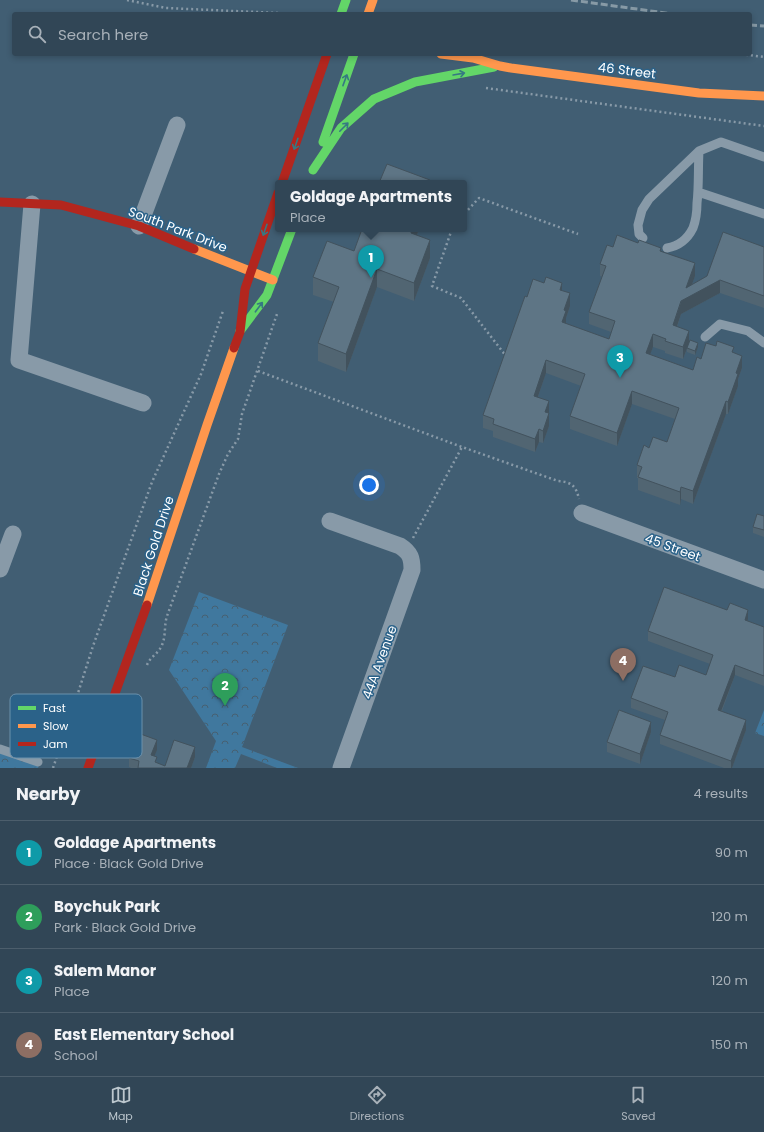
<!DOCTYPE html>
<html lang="en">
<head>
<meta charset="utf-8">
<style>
  body { margin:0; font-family:Poppins,sans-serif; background:#3d5060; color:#f1f3f6 }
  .you { position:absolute; left:369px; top:485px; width:14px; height:14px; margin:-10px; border:3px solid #fff; border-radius:50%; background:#1a73e8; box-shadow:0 0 0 6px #1a73e833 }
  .badge { display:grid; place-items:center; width:26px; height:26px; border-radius:50%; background:#bcc7ce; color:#fff; font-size:13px; font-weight:700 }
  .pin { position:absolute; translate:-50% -33px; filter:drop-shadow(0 1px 2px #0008) }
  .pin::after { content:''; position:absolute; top:21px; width:14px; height:12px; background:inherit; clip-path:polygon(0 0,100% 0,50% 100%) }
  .popup { position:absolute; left:275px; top:180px; width:192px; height:52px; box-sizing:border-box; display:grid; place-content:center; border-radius:4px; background:#314656; filter:drop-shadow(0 1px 3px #0005); font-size:13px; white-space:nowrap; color:#a8b1b9 }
  .popup b { font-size:15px; color:#f1f3f6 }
  .popup::after { content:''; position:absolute; left:50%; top:100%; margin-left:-8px; border:8px solid transparent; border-top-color:#314656 }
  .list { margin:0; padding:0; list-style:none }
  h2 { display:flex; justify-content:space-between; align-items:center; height:52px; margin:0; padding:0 16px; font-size:17px }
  h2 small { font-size:13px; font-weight:400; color:#a8b1b9 }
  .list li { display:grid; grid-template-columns:26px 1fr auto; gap:12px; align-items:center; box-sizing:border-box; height:64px; padding:0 16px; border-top:1px solid #4c5e6c }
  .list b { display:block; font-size:15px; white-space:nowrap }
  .list p { margin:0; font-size:13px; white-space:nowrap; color:#a8b1b9 }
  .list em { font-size:13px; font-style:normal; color:#a8b1b9 }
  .icon { flex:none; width:22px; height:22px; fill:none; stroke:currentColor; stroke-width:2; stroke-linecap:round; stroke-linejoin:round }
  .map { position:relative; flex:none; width:764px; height:768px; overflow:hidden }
  .search { position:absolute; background:#314656; box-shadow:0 2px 6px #0003; left:12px; right:12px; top:12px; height:44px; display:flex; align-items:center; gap:10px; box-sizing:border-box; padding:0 14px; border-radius:4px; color:#a8b1b9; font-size:15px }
  .sheet { height:308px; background:#314656 }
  nav { display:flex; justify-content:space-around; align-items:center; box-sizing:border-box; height:56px; border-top:1px solid #4c5e6c; background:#314656; font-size:11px; color:#a8b1b9 }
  nav a { display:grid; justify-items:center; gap:2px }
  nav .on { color:#bcc7ce }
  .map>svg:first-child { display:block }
</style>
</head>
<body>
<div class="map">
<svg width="764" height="768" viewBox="0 0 764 768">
  <defs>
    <pattern id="forest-crowns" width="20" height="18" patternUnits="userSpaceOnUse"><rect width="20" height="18" fill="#40789e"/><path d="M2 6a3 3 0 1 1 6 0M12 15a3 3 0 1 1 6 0" fill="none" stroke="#476071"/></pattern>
  </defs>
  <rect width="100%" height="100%" fill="#415e73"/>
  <path fill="url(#forest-crowns)" d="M199,592L288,625L242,747L298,768H277L241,754L235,768H206L216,741L169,670Z
    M764,710V736L755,733Z
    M0,746L41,760L38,768H0Z"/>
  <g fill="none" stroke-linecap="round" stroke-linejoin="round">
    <path stroke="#889aa8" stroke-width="2.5" stroke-dasharray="2 3" stroke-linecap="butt" d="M127,0L166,8L279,13L282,14
      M741,54L764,57
      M486,88L764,126
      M464,212H466L479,198L578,234
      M452,229L432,286L461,298L506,356
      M258,371L462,447L558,481C572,482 576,486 579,499
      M413,538L462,447
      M147,665C150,657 159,653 162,645C166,636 164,625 167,616L219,474L228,454L238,439L242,414L277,314
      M53,768L72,712L93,646L152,482L201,374L223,311"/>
    <path stroke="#889aa8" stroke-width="9" d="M699,151L721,142L764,157
      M698,192L764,214
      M643,238L639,234L638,225L642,210L649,199L699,151C698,168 699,186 697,203C697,211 696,220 693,228C688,238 679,246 667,248
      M705,337L720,324L748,331L764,343
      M0,749L38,762"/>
    <path stroke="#889aa8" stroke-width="17" d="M32,204L19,360L143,403
      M139,226L177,125
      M582,513L764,580
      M330,521L400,546C411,553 412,559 412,570L341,768
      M0,569L13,534"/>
    <path stroke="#63d668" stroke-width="9" d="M341,14L346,0
      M323,142L354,54
      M313,170L341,128L374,99L415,82L494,67
      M240,331L267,295L292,229"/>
    <path stroke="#ff974d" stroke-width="9" d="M368,14L373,0
      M441,54L473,58L500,66L511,68L699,93L764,96
      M194,249L273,280
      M147,605L207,425L234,348"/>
    <path stroke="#b3261e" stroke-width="9" d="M282,183L327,54
      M0,202L61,205L139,226L194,249
      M234,348L240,332L245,289L278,193
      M88,768L147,605"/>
    <path stroke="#879aa6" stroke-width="3" stroke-dasharray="7 3" stroke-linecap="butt" d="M571,0L673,14
      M750,25L764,26"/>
  </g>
  <path fill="#516572" d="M362,229H419L417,235L430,258L414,301L377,287L346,372L318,361V343L334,302L313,295V277L354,251Z
    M613,247L661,251L695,276L692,284L764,247V308L720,293L681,314L677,327L689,343L698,347L695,355L687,352V349L683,359L665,353V351L653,347L650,354L693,370L701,359L734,353L742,368L738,379V386L728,414H726L693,504L681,499L680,505L638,490V478H637V465L649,448L667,442L675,419L632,404L617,446L570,429V416L581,386L546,373L538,397L549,413V426L543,443L539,442L535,452L493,437V431L483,428V415L527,297L544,283L562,290L570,306L566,318V324L609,339L611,332L589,324V312L602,277L600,276V264Z
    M764,516V537L753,533V527Z
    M748,619V621L764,627V686L735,675L722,711L746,730L732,768H724L660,744V735L665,720L631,708V698L675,677L706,675L710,664L648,641V631Z
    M651,732L640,764L607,752V742Z
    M157,750L154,756L157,763L165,766L195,757L191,768H131L129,767V758Z"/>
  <path fill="#42525d" d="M412,229H419L411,251V233Z
    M430,240V258L414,301V283Z
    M695,263V276L687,298L720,280V293L681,314L673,338V325Z
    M377,269V287L346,372V354Z
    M562,283V296L560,290Z
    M570,293V306L566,318V323L562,335V322L564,310Z
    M689,331V343L683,359V347Z
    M653,334V347L646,365V353Z
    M698,343V347L695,355V351Z
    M742,356V368L738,379V386L728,414V402L736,373Z
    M546,360V373L534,408V396Z
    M632,391V404L617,446V433Z
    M549,401V414L545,412Z
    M726,401V414L693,504V491Z
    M549,413V426L543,443V431Z
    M539,429V442L535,452V439Z
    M681,487V499L680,505V492Z
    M748,610V619L745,630V620Z
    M735,665V675L718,719V710Z
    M746,720V730L732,768H731V761Z
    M651,722V732L640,764V754Z
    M157,740V750L151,764V755Z
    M195,747V757L191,768H187Z"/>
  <path fill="#5e7585" stroke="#42525d" d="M387,164L430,180L429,183H379Z
    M362,229H412L411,233L430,240L414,283L377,269L346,354L318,343L339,287L313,277L327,241L354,251Z
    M723,232L764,247V296L720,280L681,301L673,325L689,331L683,347L665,341L666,339L653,334L646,353L693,370L697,357L701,359L706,343L716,346L717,341L734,347L732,352L742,356L736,373L738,374L728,402L726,401L693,491L681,487L680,492L638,477L642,467L637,465L644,445L649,448L653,437L667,442L679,408L632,391L617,433L570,416L585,374L546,360L534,396L549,401L545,412L549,413L543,431L539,429L535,439L493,424L494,419L483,415L525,296L527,297L533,279L544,283L546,277L562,283L560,290L570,293L564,310L566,311L562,322L609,339L615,321L589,312L606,266L600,264L607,245L613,247L617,235L638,243L639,240L661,248L660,251L695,263L686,288L707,276Z
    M690,340L698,343L695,351L687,348Z
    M757,514L764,516V530L753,527Z
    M664,587L727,610L730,603L748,610L745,620L764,627V676L735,665L718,710L746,720L731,761L660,735L668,712L631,698L643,666L675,677L679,665L706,675L713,655L648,631Z
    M619,710L651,722L640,754L607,742Z
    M138,733L157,740L151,755L157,757L155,762L165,766L174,740L195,747L187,768H138L139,761L129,758Z"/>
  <defs><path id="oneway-shaft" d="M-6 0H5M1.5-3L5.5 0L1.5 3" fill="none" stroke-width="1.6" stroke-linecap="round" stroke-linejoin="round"/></defs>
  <g stroke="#367982">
    <use href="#oneway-shaft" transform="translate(459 74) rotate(-10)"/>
    <use href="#oneway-shaft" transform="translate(345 80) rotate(-70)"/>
    <use href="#oneway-shaft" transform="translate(344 127) rotate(-45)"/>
    <use href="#oneway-shaft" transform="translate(296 144) rotate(109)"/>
    <use href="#oneway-shaft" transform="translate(265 230) rotate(109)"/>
    <use href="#oneway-shaft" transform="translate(259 307) rotate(-53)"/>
  </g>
  <g text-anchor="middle" stroke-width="3" stroke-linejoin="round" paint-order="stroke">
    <g font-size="13" fill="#fff" stroke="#2b6289">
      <text transform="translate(627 70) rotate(7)" y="5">46 Street</text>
      <text transform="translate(178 229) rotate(21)" y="5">South Park Drive</text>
      <text transform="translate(153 546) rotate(-72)" y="5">Black Gold Drive</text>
      <text transform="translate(673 547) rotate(20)" y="5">45 Street</text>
      <text transform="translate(379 662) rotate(-70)" y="5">44A Avenue</text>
    </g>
  </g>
  <rect x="10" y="694" width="132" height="64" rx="6" fill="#2b6289" stroke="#6b91ac" stroke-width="1"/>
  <rect x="18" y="706" width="18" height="4" fill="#63d668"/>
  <rect x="18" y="724" width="18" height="4" fill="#ff974d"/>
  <rect x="18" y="742" width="18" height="4" fill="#b3261e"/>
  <g font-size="11" fill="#fff">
    <text x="43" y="712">Fast</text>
    <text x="43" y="730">Slow</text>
    <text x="43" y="748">Jam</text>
  </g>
</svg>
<div class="you"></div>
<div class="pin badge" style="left:371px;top:278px;background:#0f9aa8">1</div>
<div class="popup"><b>Goldage Apartments</b>Place</div>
<div class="pin badge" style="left:225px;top:706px;background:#2e9e5b">2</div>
<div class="pin badge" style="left:620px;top:378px;background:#0f9aa8">3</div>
<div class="pin badge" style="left:623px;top:681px;background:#8d6e63">4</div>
<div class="search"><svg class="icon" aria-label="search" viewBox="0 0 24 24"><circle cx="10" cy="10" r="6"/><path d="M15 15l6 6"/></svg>Search here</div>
</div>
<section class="sheet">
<h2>Nearby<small>4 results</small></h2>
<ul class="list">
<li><span class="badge" style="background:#0f9aa8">1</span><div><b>Goldage Apartments</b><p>Place · Black Gold Drive</p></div><em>90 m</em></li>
<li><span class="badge" style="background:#2e9e5b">2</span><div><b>Boychuk Park</b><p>Park · Black Gold Drive</p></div><em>120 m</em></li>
<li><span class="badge" style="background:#0f9aa8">3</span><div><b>Salem Manor</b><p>Place</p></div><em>120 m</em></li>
<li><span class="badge" style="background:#8d6e63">4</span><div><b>East Elementary School</b><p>School</p></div><em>150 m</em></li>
</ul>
</section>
<nav>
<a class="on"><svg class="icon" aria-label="map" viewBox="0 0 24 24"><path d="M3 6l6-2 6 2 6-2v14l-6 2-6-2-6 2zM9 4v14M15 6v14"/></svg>Map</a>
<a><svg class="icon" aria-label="directions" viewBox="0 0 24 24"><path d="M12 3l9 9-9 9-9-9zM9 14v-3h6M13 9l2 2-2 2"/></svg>Directions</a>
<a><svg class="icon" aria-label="saved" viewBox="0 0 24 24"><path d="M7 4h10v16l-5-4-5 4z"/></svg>Saved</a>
</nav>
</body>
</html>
